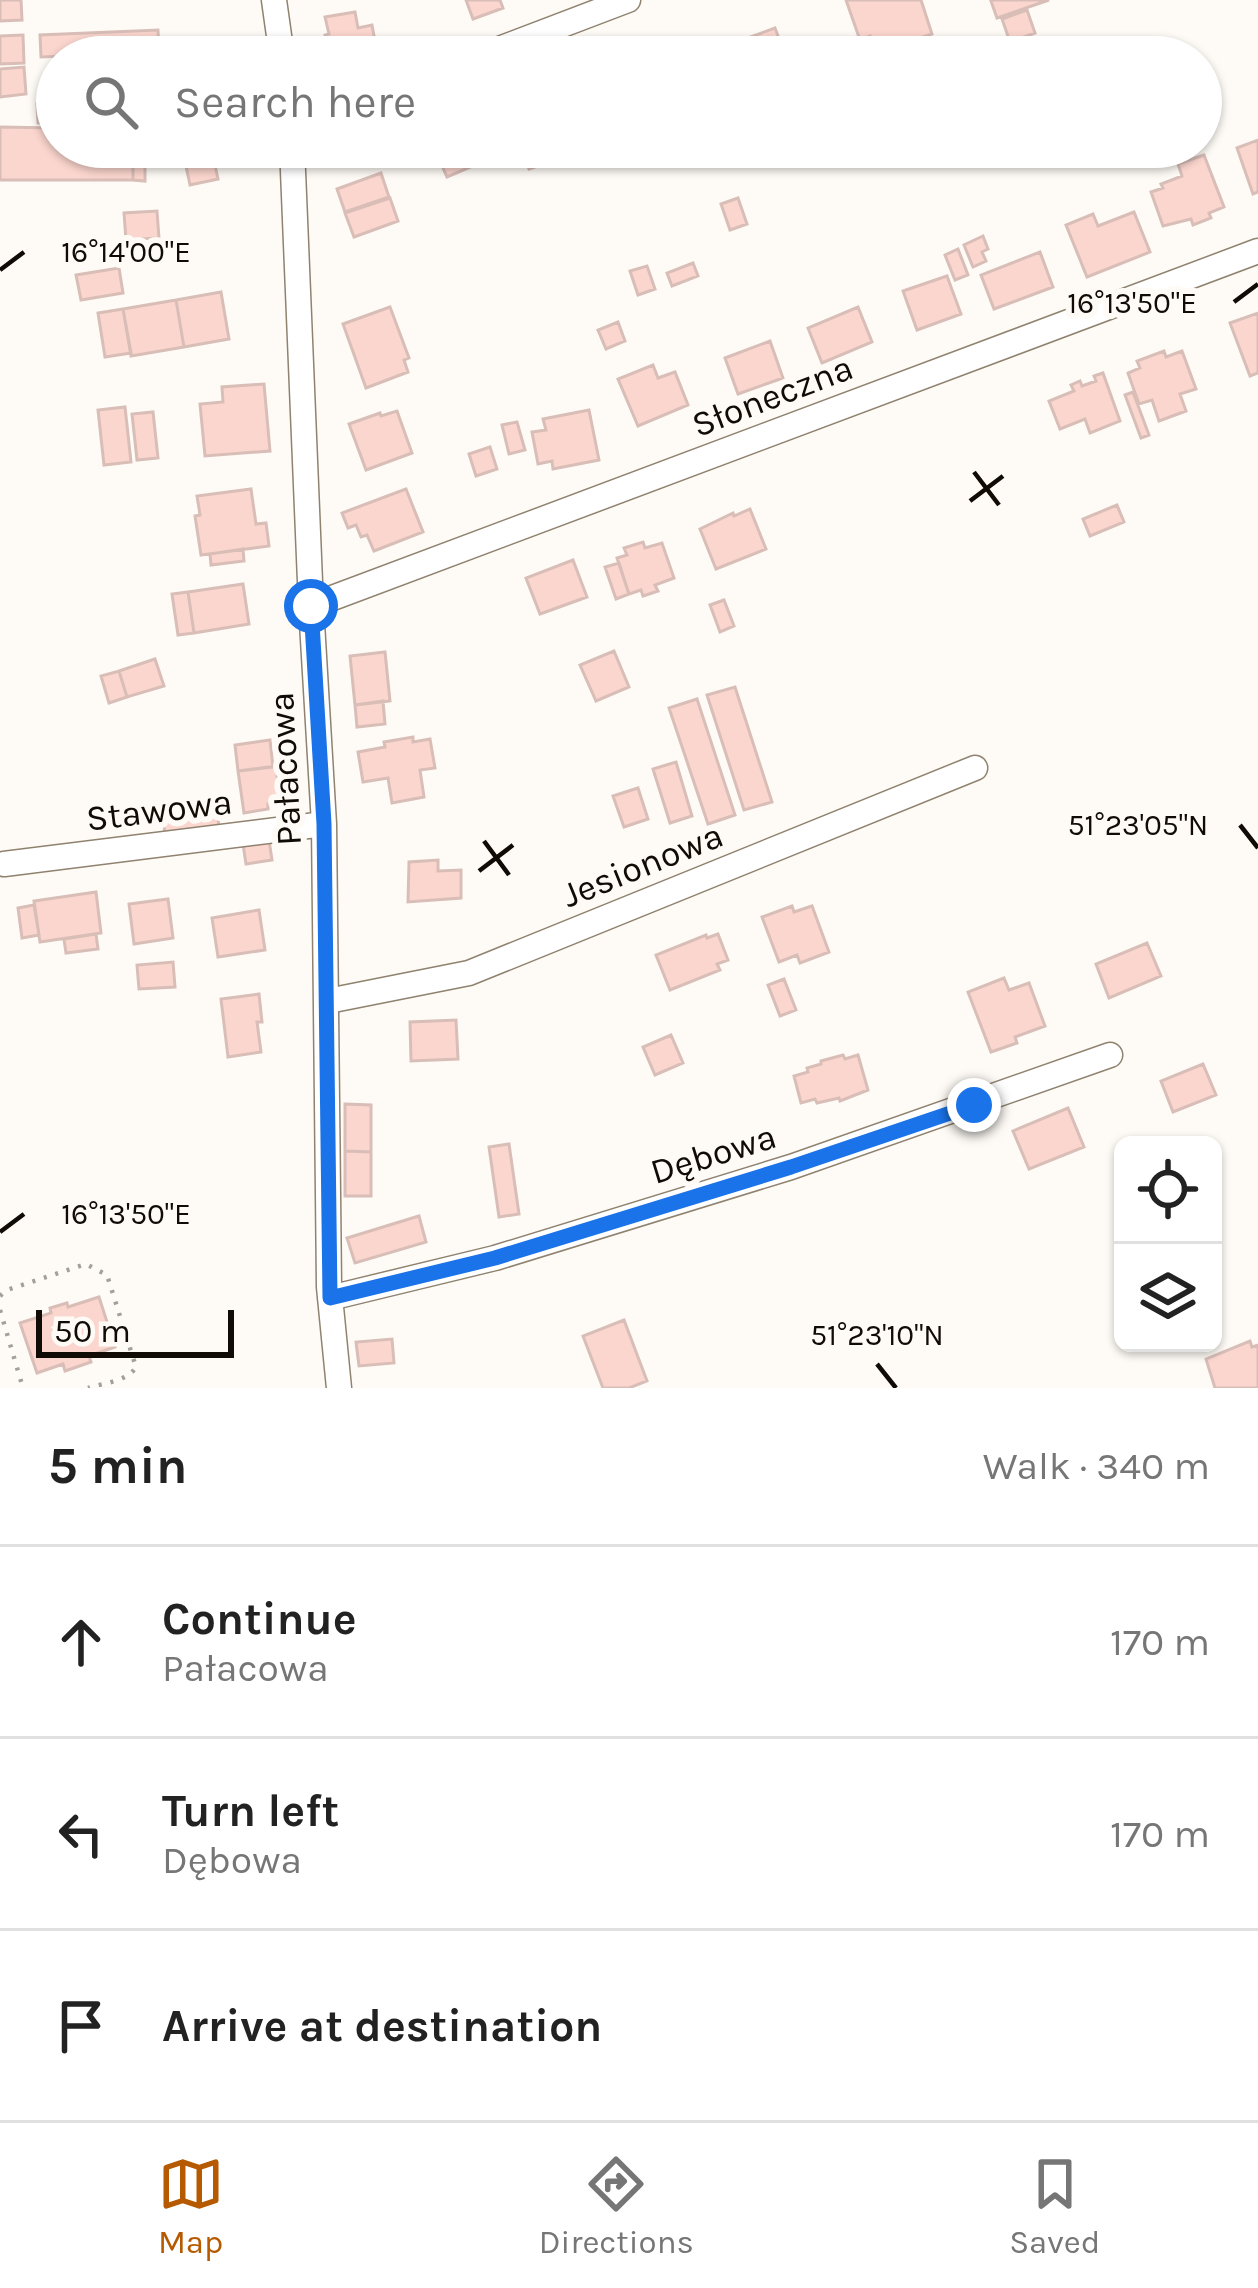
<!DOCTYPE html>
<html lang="en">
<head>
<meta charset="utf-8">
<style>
  body { margin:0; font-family:Karla,sans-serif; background:#f2f2f2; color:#222 }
  .controls { position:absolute; right:36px; bottom:36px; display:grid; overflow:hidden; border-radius:18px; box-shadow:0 3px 9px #0004 }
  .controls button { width:108px; height:108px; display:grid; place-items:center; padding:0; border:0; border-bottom:3px solid #e0e0e0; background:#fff; color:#222; font:60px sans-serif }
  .scale { position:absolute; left:36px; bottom:30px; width:198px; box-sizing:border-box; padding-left:12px; border:6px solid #100b05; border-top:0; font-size:33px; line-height:42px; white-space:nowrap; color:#100b05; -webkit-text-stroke:9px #fefbf6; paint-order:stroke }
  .stop { position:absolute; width:36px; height:36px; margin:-27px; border:9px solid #1a73e8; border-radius:50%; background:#fff }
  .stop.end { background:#1a73e8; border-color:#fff; box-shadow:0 3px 12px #0008 }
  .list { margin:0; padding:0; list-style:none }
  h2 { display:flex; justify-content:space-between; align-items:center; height:156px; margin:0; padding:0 48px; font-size:51px }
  h2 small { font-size:39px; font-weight:400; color:#767676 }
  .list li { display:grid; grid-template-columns:78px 1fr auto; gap:36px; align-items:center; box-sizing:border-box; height:192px; padding:0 48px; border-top:3px solid #e0e0e0 }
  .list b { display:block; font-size:45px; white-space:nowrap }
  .list p { margin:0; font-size:39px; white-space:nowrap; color:#767676 }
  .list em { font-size:39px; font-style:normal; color:#767676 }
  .icon { flex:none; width:66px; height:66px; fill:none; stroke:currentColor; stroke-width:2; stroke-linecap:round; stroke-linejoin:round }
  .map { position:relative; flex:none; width:1258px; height:1388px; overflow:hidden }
  .search { position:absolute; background:#fff; box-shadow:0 3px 9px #0004; left:36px; right:36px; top:36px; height:132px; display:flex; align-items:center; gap:30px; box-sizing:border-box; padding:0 42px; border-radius:66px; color:#767676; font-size:45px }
  .sheet { height:732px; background:#fff }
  nav { display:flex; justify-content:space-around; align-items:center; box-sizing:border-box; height:168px; border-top:3px solid #e0e0e0; background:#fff; font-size:33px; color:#767676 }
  nav a { display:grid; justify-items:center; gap:6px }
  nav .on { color:#b65a01 }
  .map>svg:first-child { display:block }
</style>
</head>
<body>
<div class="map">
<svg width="1258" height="1388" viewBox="0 0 1258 1388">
  <rect width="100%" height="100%" fill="#fefbf6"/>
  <path fill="#fbd6ce" stroke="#d9beb8" stroke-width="3" d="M0,0H21L22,20L0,21Z
    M466,0H500L503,8L473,19Z
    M846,0H921L932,34L875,53L870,36L860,40Z
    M994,0H1049L997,18L991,1Z
    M1027,10L1035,33L1010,42L1002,19Z
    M355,12L358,28L372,25L378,57H329L325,35L329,34L325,17Z
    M775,28L786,57H730L726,46Z
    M158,30L159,52L41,57L40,35Z
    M23,35L24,63L0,64V36Z
    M24,67L26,94L0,97V69Z
    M57,103V122L38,123L37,104Z
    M0,127L57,128V147H133V180H0Z
    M1258,140V192L1253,194L1237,148Z
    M133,147H145V181L133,180Z
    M182,147H211L218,179L190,185Z
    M242,147H273L276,161L245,166Z
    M434,147H498L501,154L447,177Z
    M522,147H579L581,151L529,169Z
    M1204,155L1224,207L1209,213L1211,218L1193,225L1191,219L1163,226L1151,192L1163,188L1161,184L1182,176L1178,164Z
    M381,173L389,197L345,212L337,189Z
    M390,198L398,221L354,237L345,213Z
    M738,198L747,224L730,230L721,204Z
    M157,211L159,238L126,240L124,213Z
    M1134,212L1150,252L1087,277L1066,225L1093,214L1098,226Z
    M983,236L988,249L982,252L986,261L973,267L964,245Z
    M958,249L968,275L955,280L945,255Z
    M1040,252L1053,287L994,309L981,275Z
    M693,263L698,276L672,286L667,273Z
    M647,266L655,289L638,295L630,271Z
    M119,268L123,293L81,300L76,275Z
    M947,276L961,314L917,330L903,291Z
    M221,292L229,339L184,347L176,300Z
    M176,300L184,347L131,356L123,309Z
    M390,307L409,358L404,360L408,372L366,388L343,324Z
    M858,307L872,342L822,363L808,328Z
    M123,309L131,353L105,357L98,313Z
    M1258,313V373L1250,376L1230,323Z
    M618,322L625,341L606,349L598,330Z
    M770,341L783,378L738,394L725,358Z
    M1164,351L1166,357L1182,351L1196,389L1180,394L1186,411L1159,421L1152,400L1139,404L1128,373L1140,368L1137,361Z
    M653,365L658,378L675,372L688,405L638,426L618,379Z
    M1103,373L1120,421L1090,433L1085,419L1060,429L1049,401L1074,391L1071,385L1080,381L1082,386L1096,381L1094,376Z
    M264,384L270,451L205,456L200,404L223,402L222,387Z
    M1133,392L1149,435L1141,438L1125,395Z
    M125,407L131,462L104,465L98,410Z
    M589,410L599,460L553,469L552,461L538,464L532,432L546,430L543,419Z
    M397,411L412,453L366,470L349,424L380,413L381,416Z
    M153,412L158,458L137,460L132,414Z
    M517,422L525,450L509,454L502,425Z
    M490,447L497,469L476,476L469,454Z
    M251,489L256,524L266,523L269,546L201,555L195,516L200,515L197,496Z
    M406,489L423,532L374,551L367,535L361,537L356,525L348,528L342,513Z
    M1117,505L1124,522L1090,536L1083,519Z
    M750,509L766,549L716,569L700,529L733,513L734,516Z
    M643,542L645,548L662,543L674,578L655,585L658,591L643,596L641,590L629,594L617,558L627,555L624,548Z
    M243,549L244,561L211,565L210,554Z
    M573,560L587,597L540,614L526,578Z
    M619,563L629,594L616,599L605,567Z
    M243,584L249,624L194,633L188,592Z
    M188,592L194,633L178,635L172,594Z
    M724,600L734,626L720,632L710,605Z
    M614,651L629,687L596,701L580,665Z
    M385,652L390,701L355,705L350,656Z
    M155,659L164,686L127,697L119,671Z
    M119,671L127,697L109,703L101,676Z
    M735,687L772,802L744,810L707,695Z
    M697,699L735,815L708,824L669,708Z
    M383,701L385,724L357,727L355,705Z
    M413,737V742L430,739L435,768L420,770L424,797L392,803L388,778L363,782L358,752L385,747L384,742Z
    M270,740L273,767L238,771L235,745Z
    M676,762L692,816L670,823L653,769Z
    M276,766L280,803L268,804V809L244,813L238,771Z
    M638,788L648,819L624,827L613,796Z
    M217,811L219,827L165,834L163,818Z
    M269,840L272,860L246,864L243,844Z
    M438,860V871L461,870V898L408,902L409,862Z
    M96,892L101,933L40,942L34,901Z
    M168,899L173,938L134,944L129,904Z
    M34,905L39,935L22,938L18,908Z
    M792,906L794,912L812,906L829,952L800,963L797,955L779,962L762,917Z
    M259,910L265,950L218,957L212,918Z
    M96,934L98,949L66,953L64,939Z
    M718,934L728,960L717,964L720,970L670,990L656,955L706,935L707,938Z
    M1147,943L1161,976L1109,998L1096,964Z
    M173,962L175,987L139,989L137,965Z
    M1004,978L1009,990L1029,983L1045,1026L1015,1037L1017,1043L991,1052L968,992Z
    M784,979L796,1010L780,1016L768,985Z
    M259,994L262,1022H257L261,1052L228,1057L221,999Z
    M456,1020L458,1059L411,1061L410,1022Z
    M671,1035L683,1063L655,1075L643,1047Z
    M843,1055L845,1059L858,1055L868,1090L840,1101L839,1098L817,1103L815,1099L801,1103L794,1076L808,1072L807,1068L821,1064V1061Z
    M1203,1064L1216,1095L1173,1112L1161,1081Z
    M345,1104L371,1105V1152L345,1151Z
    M1068,1108L1084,1147L1029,1169L1013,1131Z
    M509,1144L519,1214L499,1217L489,1147Z
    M345,1151L371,1152V1196H345Z
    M419,1216L426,1242L355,1263L347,1238Z
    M99,1297L115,1347L89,1356L91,1362L65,1371L63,1364L37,1373L20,1323L51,1313L50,1308L67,1303L68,1307Z
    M624,1320L647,1381L629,1388H603L583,1336Z
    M392,1339L394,1363L359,1366L356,1342Z
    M1250,1341L1252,1347L1258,1345V1388H1215L1206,1359Z"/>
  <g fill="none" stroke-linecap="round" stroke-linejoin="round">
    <defs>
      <path id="minor" d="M274,0L282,57
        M478,57L628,0
        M292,147L311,606L324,824L329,1287L339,1388
        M311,606L1258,251
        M4,864L324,824
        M328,1001L469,973L975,768
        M330,1298L495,1258L791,1167L1110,1055"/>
    </defs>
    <use href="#minor" stroke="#8f826f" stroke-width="27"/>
    <path stroke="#a39f9a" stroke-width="4.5" stroke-dasharray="3 9" stroke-linecap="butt" d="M0,1296L7,1290L86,1264L107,1275L136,1367C128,1381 104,1383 88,1388
      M0,1310L23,1388"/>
    <use href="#minor" stroke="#fff" stroke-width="24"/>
  </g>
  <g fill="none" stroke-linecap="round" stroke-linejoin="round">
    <path stroke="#1a73e8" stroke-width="15" d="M311,606L324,824L330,1298L495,1258L791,1167L974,1105"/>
  </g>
  <path fill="none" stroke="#100b05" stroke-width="4.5" d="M0,270L24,252M1234,302L1258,284M974,472L999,505M970,501L1003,476M1240,825L1258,848M484,841L509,875M479,871L513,845M0,1232L24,1214M877,1364L896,1388"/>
  <g text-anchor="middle" stroke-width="12" stroke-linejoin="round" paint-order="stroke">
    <g font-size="36" fill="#100b05" stroke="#fefbf6">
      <text transform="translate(772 395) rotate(-21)" y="13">Słoneczna</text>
      <text transform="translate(284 769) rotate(-93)" y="13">Pałacowa</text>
      <text transform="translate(159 809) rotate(-7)" y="13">Stawowa</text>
      <text transform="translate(642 864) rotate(-22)" y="13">Jesionowa</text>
      <text transform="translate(713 1153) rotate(-17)" y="13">Dębowa</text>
    </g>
  </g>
  <g font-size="30" text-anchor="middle" fill="#100b05" stroke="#fefbf6" stroke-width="12" stroke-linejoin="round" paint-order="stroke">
    <text x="126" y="262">16°14'00"E</text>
    <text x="1132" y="313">16°13'50"E</text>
    <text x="1138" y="835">51°23'05"N</text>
    <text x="126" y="1224">16°13'50"E</text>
    <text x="877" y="1345">51°23'10"N</text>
  </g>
</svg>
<div class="controls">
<button><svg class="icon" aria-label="locate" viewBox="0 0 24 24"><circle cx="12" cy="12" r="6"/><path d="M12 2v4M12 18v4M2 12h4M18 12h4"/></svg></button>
<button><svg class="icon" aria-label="layers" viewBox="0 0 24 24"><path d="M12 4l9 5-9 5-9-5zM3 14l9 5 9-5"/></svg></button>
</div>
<div class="scale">50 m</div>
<div class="stop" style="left:311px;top:606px"></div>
<div class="stop end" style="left:974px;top:1105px"></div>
<div class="search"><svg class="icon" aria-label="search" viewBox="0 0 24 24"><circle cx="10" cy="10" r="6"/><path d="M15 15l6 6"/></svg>Search here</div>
</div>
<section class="sheet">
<h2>5 min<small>Walk · 340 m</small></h2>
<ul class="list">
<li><svg class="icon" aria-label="ahead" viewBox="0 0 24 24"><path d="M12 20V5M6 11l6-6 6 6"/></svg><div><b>Continue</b><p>Pałacowa</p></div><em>170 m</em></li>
<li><svg class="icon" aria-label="left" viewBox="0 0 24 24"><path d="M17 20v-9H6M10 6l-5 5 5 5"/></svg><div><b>Turn left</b><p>Dębowa</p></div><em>170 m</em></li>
<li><svg class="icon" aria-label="arrive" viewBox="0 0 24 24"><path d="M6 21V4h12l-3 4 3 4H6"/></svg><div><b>Arrive at destination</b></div></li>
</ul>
</section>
<nav>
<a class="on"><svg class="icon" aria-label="map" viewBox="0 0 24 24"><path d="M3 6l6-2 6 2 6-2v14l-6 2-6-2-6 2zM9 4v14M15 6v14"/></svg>Map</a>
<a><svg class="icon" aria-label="directions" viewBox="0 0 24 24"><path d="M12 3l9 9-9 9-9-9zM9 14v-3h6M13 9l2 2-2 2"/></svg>Directions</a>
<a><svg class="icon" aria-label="saved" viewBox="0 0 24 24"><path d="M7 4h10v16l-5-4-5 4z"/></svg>Saved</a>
</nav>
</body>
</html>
